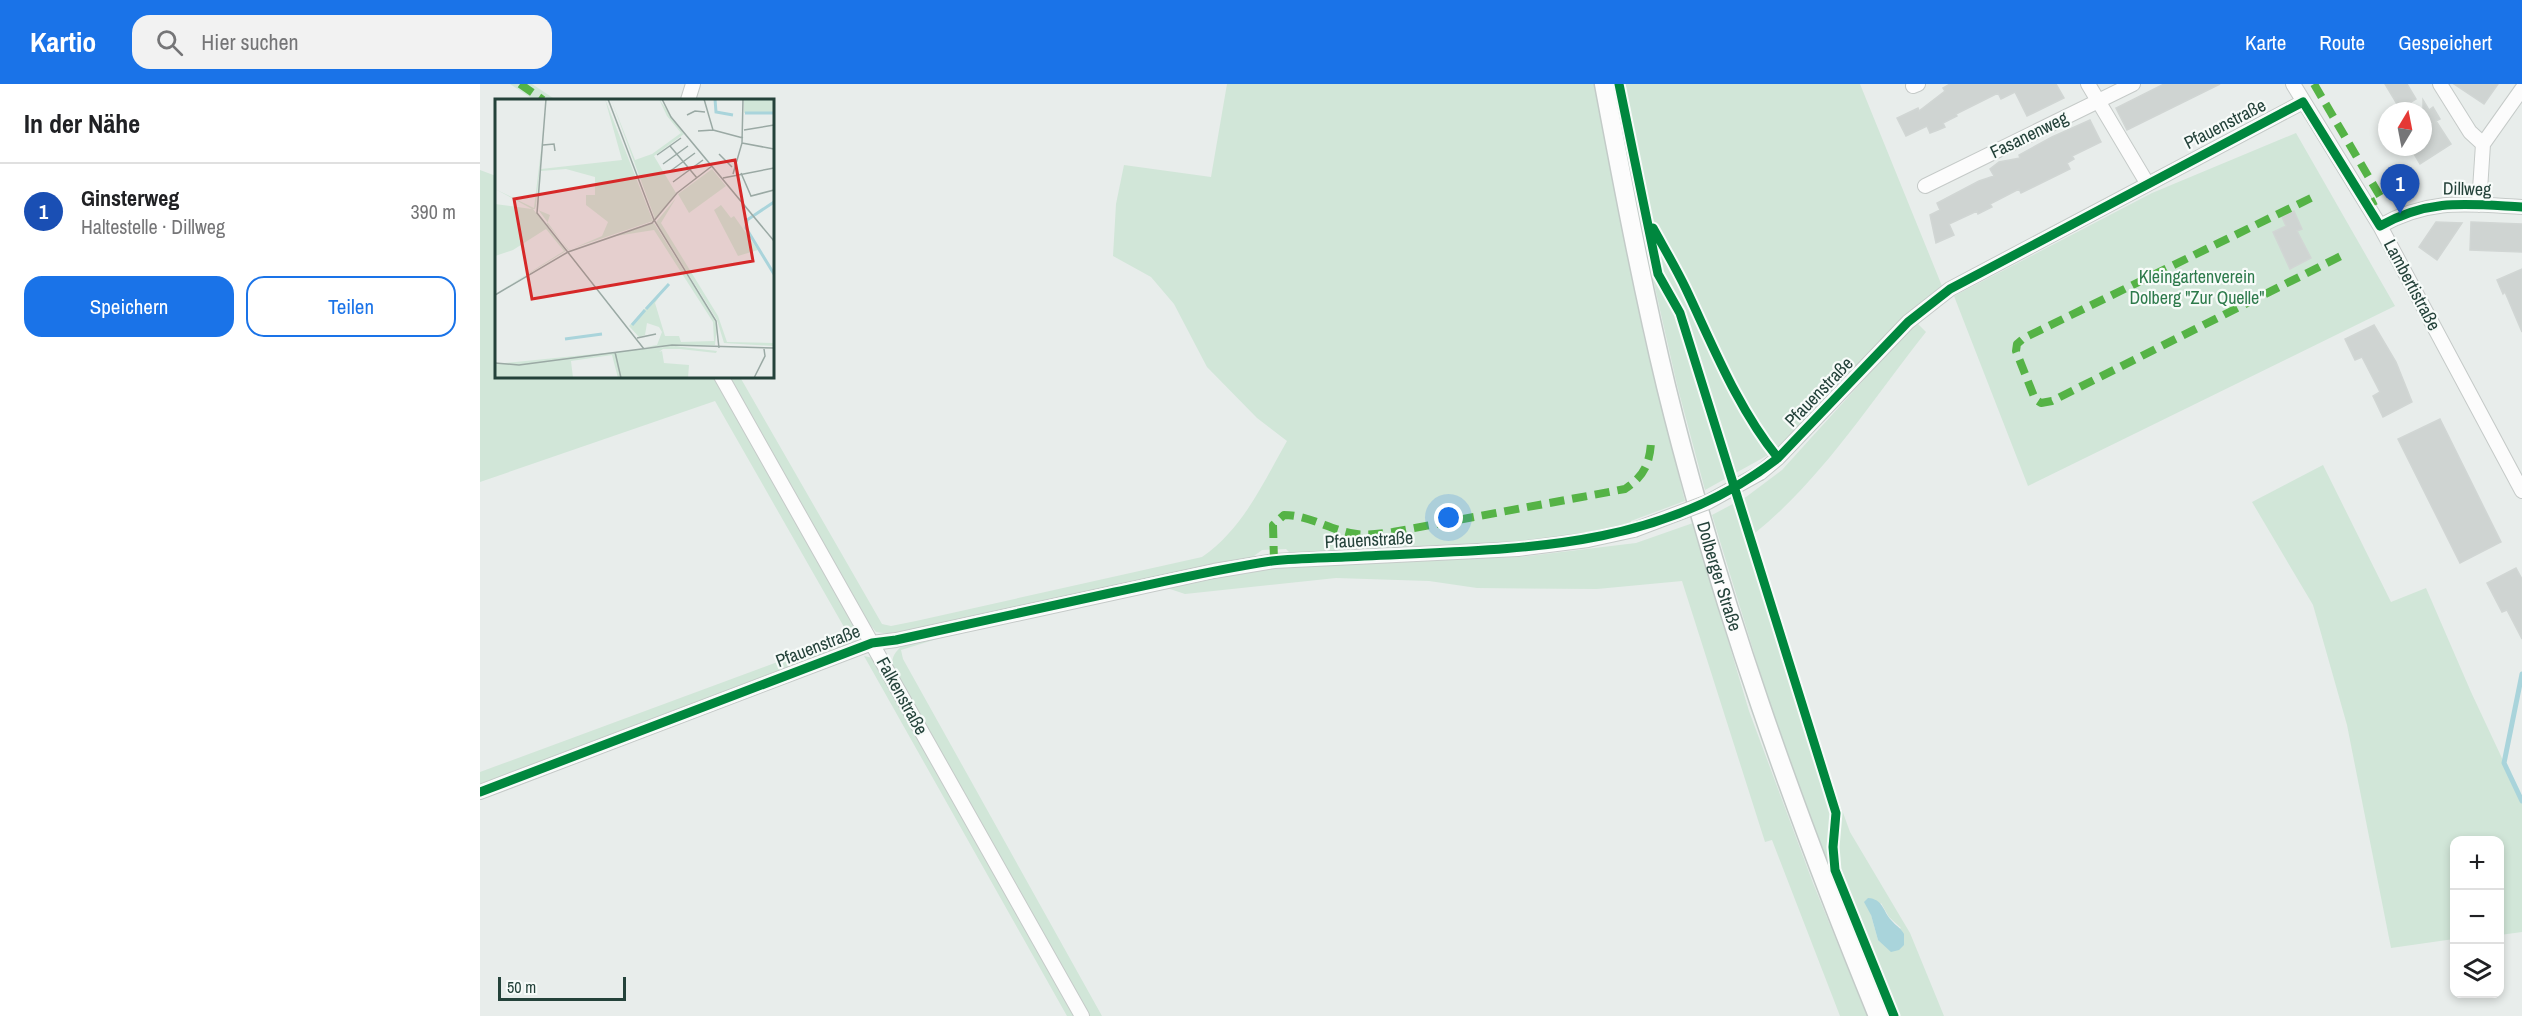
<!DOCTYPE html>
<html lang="de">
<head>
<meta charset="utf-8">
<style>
  body { margin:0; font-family:"Archivo Narrow",sans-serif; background:#f2f2f2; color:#202124 }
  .controls { position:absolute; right:18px; bottom:18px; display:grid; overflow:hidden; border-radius:12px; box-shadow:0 3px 9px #0003 }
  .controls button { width:54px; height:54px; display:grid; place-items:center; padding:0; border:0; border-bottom:2px solid #e0e0e0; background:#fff; color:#202124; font:30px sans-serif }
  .compass { position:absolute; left:1898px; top:18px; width:54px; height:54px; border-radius:50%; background:#fff; box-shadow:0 3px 9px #0003; rotate:10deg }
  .scale { position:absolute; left:18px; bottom:15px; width:128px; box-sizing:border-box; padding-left:6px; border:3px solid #24423a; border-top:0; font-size:16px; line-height:21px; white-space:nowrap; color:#24423a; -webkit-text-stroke:4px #f7fbf9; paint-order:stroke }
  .you { position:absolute; left:969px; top:434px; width:21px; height:21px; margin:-15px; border:4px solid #fff; border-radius:50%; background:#1a73e8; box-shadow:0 0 0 9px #1a73e833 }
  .badge { display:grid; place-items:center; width:39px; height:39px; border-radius:50%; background:#1a73e8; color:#fff; font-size:20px; font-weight:700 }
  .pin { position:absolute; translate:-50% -50px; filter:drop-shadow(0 2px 3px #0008) }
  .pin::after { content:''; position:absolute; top:32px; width:21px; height:18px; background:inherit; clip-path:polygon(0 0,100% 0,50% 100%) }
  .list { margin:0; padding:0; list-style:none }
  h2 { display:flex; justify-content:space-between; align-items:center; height:78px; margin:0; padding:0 24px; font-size:26px }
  h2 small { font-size:20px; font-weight:400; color:#757577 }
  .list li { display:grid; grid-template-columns:39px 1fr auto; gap:18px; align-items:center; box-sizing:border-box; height:96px; padding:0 24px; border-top:2px solid #e0e0e0 }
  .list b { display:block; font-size:22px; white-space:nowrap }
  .list p { margin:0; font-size:20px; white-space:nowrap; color:#757577 }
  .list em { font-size:20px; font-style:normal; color:#757577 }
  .actions { display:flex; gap:12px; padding:18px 24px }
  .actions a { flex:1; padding:14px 0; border:2px solid #1a73e8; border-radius:18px; text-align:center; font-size:21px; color:#1a73e8 }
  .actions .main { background:#1a73e8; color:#fff }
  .icon { flex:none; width:33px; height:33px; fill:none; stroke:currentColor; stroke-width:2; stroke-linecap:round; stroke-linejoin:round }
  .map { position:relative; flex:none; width:2042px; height:932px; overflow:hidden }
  header { display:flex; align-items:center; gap:36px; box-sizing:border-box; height:84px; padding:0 30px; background:#1a73e8; color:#fff }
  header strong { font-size:28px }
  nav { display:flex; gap:33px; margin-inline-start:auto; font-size:21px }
  .search { width:420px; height:54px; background:#f2f2f2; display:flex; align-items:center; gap:15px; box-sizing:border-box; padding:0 21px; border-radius:18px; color:#757577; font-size:22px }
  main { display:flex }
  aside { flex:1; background:#fff }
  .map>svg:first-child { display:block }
</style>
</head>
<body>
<header>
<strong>Kartio</strong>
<div class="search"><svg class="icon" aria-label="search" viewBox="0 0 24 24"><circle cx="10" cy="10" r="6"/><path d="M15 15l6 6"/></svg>Hier suchen</div>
<nav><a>Karte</a><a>Route</a><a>Gespeichert</a></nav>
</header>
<main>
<aside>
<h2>In der Nähe<small></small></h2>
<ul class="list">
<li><span class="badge" style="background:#1a4fb4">1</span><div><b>Ginsterweg</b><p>Haltestelle · Dillweg</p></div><em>390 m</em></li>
</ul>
<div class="actions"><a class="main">Speichern</a><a>Teilen</a></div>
</aside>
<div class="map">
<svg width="2042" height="932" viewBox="0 0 2042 932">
  <rect width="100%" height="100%" fill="#e8edeb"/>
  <path fill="#d1e6d8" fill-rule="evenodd" d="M30,0H52L76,16H54Z
    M747,0H1114L1164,253L1205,417L1151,437V442L1068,457L811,470L806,465L782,466L770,475L417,551L396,548L387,537L247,293H260L402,540L411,542L436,537L722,473C763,445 783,399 807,357L777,334L727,283L694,220L671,193L633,172L636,120L644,81L731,93Z
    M1144,0H1380L1462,202L1422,234L1313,352L1299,365L1225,406L1197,301L1173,195L1184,192L1166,117Z
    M1816,49L1915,222L1548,402L1474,212L1672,109Z
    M0,86L16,92V292L235,293L377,541L373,557L362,566L0,703V688L354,557L361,550L364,543L235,317L0,398Z
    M1438,240L1446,248C1391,317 1344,393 1275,449L1330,637L1370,748L1430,849L1464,932H1418L1361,793L1352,796L1288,615L1232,431L1266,413L1302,386L1427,248ZM1401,819L1409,833L1421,844L1398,856L1391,831Z
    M1843,381L1911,518L1946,504L1991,608L2042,717V848L2020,851V756H1974V855L1911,864L1867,641L1833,521L1772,418Z
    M1213,439L1269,627L1333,799L1387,932H1360L1292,756L1285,758L1202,497L1117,505L997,504L949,497L856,494L705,510L684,503L762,488L801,484L866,479L1039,473L1156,459Z
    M486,546L421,566L423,575L622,932H607L413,585C406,552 463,551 486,546Z
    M384,572L393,574L596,932H587Z"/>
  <path fill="#a9d4db" d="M1388,814C1403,815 1403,827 1411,836C1416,842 1421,844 1424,850V861L1419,866L1411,868L1398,856L1391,831L1384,818Z"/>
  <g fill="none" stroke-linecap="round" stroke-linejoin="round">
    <path stroke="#a9d4db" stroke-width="5" d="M2042,590L2024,679L2042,717"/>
  </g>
  <path fill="#cfd4d2" stroke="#d1d6d4" stroke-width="1.5" d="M1470,0H1576L1584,14L1547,32L1535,8L1521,15L1518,9L1476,30L1477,32L1463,39L1465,43L1458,46L1450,49L1447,42L1426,52L1417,34L1438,24L1439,27L1465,7L1463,4Z
    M1684,0H1740L1647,46L1636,24Z
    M1905,0H1927L1936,15L1920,25Z
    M1974,0H2018L2004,20Z
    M1943,16L1949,26L1953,23L1960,35L1956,37L1971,60L1940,80L1930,63H1943Z
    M1610,36L1621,58L1592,72L1594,75L1587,79L1590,85L1541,109L1539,105L1510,120L1512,123L1498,130L1497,127L1469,140L1474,151L1456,159L1450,131L1460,126L1457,119L1499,97L1514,92L1510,85L1519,78L1540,74L1539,71L1572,53Z
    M1814,127L1822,145L1817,147L1831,174L1810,185L1793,148L1806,142L1802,133Z
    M1956,138L1982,139L1957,176L1939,163Z
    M1991,138L2042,140V168L1990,166Z
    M2042,185V248L2025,208L2023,210L2017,196Z
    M1894,241L1916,278L1932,318L1903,333L1893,312L1900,308L1882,273L1875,276L1865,255Z
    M1960,335L2021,458L1980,479L1918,355Z
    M2036,484L2042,495V555L2027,526L2022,528L2007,499Z"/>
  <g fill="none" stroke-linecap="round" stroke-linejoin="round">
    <defs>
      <path id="minor" d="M1608,0L1667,99
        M1813,0L1900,142L2042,407
        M1960,0L1990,48L2003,60
        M1433,2L1438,0
        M208,16L213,0
        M1445,102L1653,0
        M1999,121L2003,60L2042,5
        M1900,142C1950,114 1987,120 2042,123
        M241,292L602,932
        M1280,389L1298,374L1428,238L1470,205L1823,18
        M0,708L392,559L416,556L734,487L794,477L1038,465L1108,456L1154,446"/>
      <g id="secondary">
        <path id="s1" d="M1124,0C1143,101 1162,202 1186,302C1239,518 1314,727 1398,932"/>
      </g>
    </defs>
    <use href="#minor" stroke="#c5cac8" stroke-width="16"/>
    <use href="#secondary" stroke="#c3cbc8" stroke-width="21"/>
    <use href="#minor" stroke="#fcfcfc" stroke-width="14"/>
    <use href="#secondary" stroke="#fcfcfc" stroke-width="18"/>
    <defs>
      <path id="minor-bridge" d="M1154,446L1228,418L1280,389"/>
    </defs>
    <use href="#minor-bridge" stroke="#c5cac8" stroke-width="16" stroke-linecap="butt"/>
    <use href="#minor-bridge" stroke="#fcfcfc" stroke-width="14"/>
    <path stroke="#55b346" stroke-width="8" stroke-dasharray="15 8" stroke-linecap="butt" d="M40,0L63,16
      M1834,0L1901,114L1887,121
      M1831,114L1544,254L1537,260L1536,267L1555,315L1561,319L1572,317L1861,172
      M794,477L793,441L804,431C827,431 847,444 870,449C884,452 898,450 913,448L1145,405C1163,393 1170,380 1171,358"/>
    <defs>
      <path id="cycleway" d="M1139,0L1178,190L1200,229L1356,729L1353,763L1355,786L1414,932
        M1173,144C1184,164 1196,184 1206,205C1233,262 1258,325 1298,374
        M0,708L392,559L416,556C489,540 562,524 635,508C687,497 739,485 792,477C816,474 841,474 865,473C1017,464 1171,473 1298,374L1428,238L1470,205L1823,18L1900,142C1950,114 1987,120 2042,123"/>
    </defs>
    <use href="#cycleway" stroke="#f7fbf9" stroke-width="13"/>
    <use href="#cycleway" stroke="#00873e" stroke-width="9"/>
  </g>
  <g text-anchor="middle" stroke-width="4.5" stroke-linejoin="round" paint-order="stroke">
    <g font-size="18" fill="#24423a" stroke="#f7fbf9">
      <text transform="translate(1745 40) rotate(-27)" y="6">Pfauenstraße</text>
      <text transform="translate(1549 51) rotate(-26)" y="6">Fasanenweg</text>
      <text transform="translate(1987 105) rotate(1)" y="6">Dillweg</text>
      <text transform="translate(1932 201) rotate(62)" y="6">Lambertistraße</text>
      <text transform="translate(1339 308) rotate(-46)" y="6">Pfauenstraße</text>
      <text transform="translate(889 456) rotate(-3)" y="6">Pfauenstraße</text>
      <text dy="6" stroke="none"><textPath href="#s1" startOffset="506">Dolberger Straße</textPath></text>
      <text transform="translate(338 562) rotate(-21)" y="6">Pfauenstraße</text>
      <text transform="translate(422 612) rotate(61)" y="6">Falkenstraße</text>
    </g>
    <g font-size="18" fill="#2d7a4b" stroke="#f7fbf9">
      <text x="1717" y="199">Kleingartenverein<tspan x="1717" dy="21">Dolberg "Zur Quelle"</tspan></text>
    </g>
  </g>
  <g transform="translate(15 15)">
    <rect width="279" height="279" fill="#e8edeb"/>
    <path d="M110,0L158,122L73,151L42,109L46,70L127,61ZM71,70L100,78V96H91V106L113,123L107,137L74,151L52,125L55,116L43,111L46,72ZM116,0L140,61L157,55L186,34L172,17L164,0L189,35L159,57L181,94L160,120ZM249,0H279V15L249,14ZM49,27L41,107L40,110H38L71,152L0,195L69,152L51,130L18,151L0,157V105L37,110L0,90L39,109ZM217,70L231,87L194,114L183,95ZM181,99L166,124L223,217L232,243L279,244V247L229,244L222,221L161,123ZM226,106L236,119L239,117L263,151L243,157L219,111ZM159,124L217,216L222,227L220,246L151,248L162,246L167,233L164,228L152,224L150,236L144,238L134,227L174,183L160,204L170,237H184L186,243L219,242L218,223L159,131L121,137ZM179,247L222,252L221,254L185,250H168L164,253L167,252L169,264L194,266L193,279H123L117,256L76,262L78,279H0V265Z" fill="#d1e6d8" fill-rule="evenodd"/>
    <path fill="none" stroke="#a9d4db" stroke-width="3" d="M220,0L221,13L238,16M250,14H279M279,103L252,121L251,129L279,175M151,210L174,185M137,226L150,211M70,240L107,235"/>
    <path fill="none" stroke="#9aa9a4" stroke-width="1.5" d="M51,0L42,114L149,250M113,0L159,121L221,222L224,249M167,0L176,18L279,142M192,16L200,12L210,13M218,31L248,39M249,31L279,26M203,32L218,31L209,0M247,44L279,50M48,46L59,45L60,52M175,47L202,79M224,55L237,68M162,56L186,39M168,65L193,47M174,73L200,54M246,74L256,97L279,91M238,75L247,44L248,0M228,79L279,69M178,83L208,61M0,196L73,153L157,124L182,94L217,67M142,239L161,235M120,253L126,279M0,264L24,266L177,246L279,249M259,279L270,257L269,250"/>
    <path fill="#d62828" fill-opacity="0.15" stroke="#d62828" stroke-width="3" d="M240,61L258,162L37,200L19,100Z"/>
    <rect width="279" height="279" fill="none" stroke="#24423a" stroke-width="3"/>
  </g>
</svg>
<div class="controls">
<button>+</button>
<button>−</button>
<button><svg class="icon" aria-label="layers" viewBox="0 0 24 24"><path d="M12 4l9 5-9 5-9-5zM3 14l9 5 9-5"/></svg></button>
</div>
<svg class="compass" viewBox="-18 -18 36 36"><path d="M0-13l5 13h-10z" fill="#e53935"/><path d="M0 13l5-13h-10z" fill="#757577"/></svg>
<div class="scale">50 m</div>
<div class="you"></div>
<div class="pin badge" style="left:1920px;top:130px;background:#1a4fb4">1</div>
</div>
</main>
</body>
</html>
